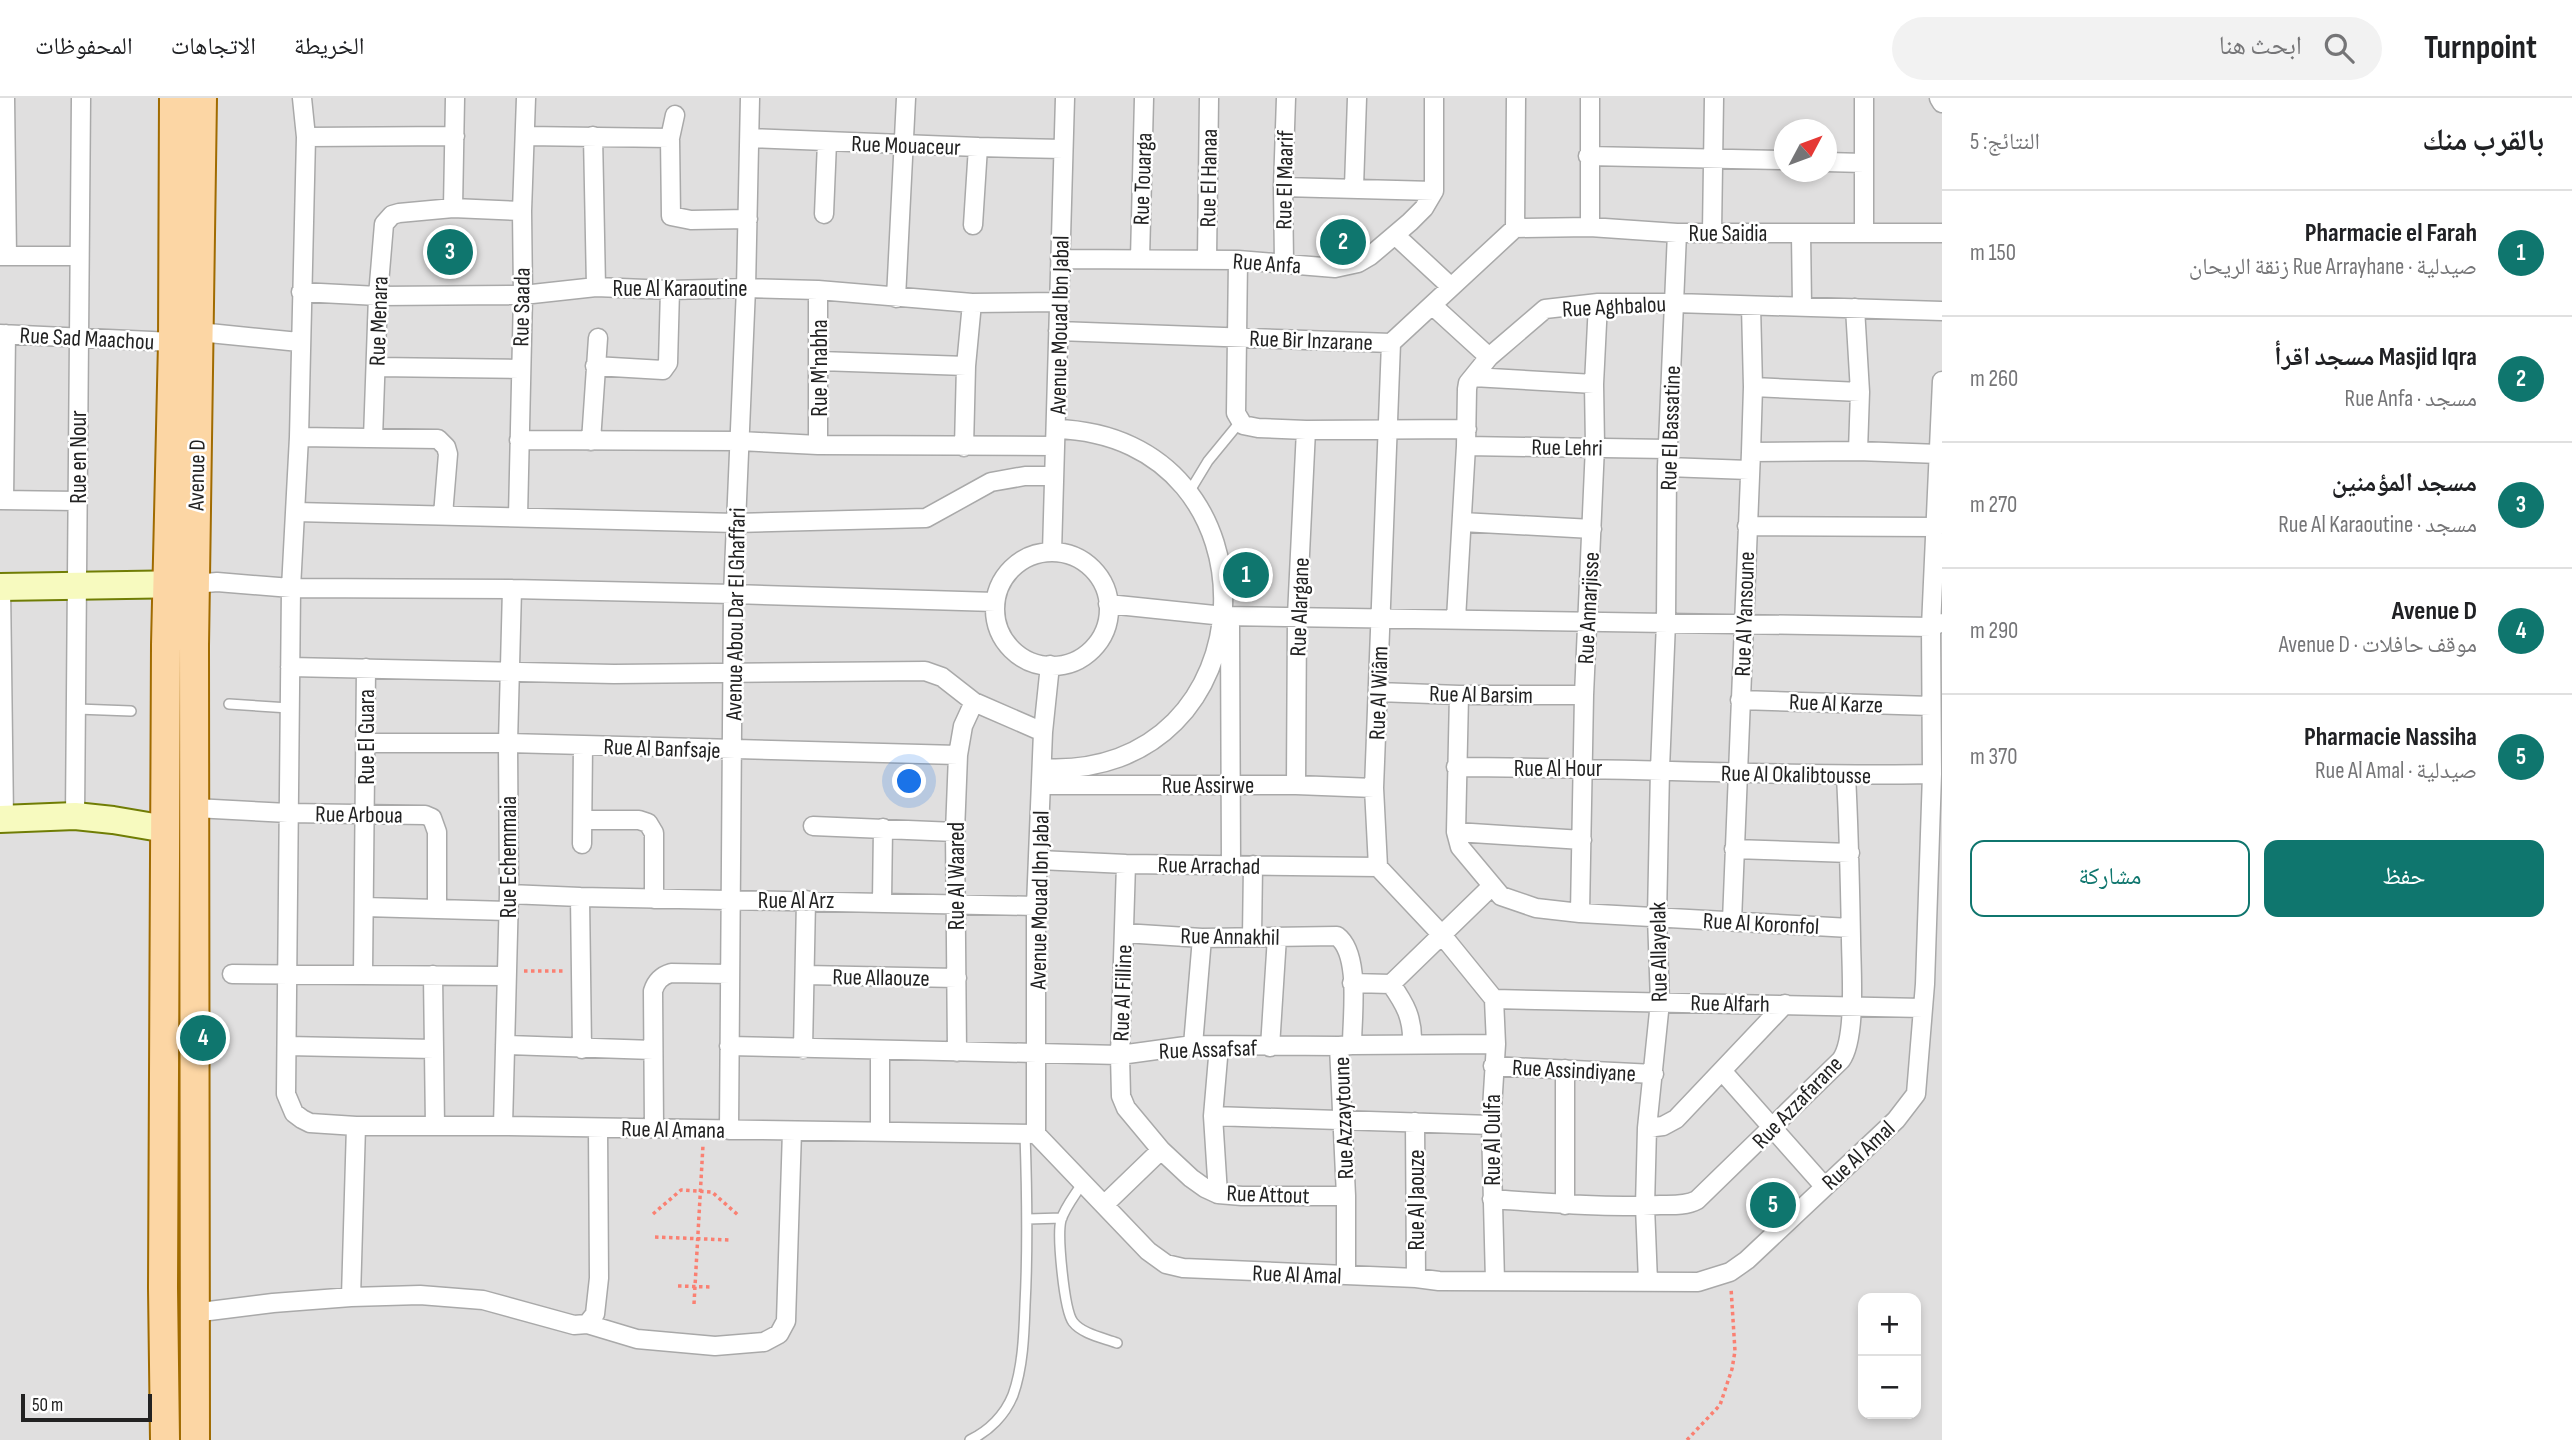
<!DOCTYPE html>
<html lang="ar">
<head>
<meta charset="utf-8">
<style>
  body { margin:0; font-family:"Sofia Sans Condensed","Noto Naskh Arabic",sans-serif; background:#f2f2f2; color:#202124; direction:rtl }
  .controls { position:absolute; right:21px; bottom:21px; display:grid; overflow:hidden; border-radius:14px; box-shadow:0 4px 10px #0003 }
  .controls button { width:63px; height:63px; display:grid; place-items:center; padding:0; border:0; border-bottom:2px solid #e0e0e0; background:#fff; color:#202124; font:35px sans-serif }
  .compass { position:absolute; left:1774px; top:21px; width:63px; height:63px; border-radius:50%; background:#fff; box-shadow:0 4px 10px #0003; rotate:49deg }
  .scale { position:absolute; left:21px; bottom:18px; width:131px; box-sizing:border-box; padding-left:7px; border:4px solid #222; border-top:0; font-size:19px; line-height:24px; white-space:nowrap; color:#222; -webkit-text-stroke:5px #fff; paint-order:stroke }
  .you { position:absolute; left:910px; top:684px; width:24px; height:24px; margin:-18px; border:5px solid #fff; border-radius:50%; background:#1a73e8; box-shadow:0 0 0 10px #1a73e833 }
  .badge { display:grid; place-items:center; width:46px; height:46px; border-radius:50%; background:#0f766e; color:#fff; font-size:23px; font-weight:700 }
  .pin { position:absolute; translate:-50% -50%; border:4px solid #fff; box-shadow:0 2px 7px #0006 }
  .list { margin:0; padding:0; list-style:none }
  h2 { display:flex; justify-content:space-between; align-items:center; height:91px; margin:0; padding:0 28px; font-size:30px }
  h2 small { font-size:23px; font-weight:400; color:#757577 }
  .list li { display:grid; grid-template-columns:46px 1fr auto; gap:21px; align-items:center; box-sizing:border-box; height:126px; padding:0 28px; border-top:2px solid #e0e0e0 }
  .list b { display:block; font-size:26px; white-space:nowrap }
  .list p { margin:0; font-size:23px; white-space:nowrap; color:#757577 }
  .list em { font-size:23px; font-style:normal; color:#757577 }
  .actions { display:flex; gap:14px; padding:21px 28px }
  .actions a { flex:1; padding:16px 0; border:2px solid #0f766e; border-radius:14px; text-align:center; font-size:24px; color:#0f766e }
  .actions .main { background:#0f766e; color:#fff }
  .icon { flex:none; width:38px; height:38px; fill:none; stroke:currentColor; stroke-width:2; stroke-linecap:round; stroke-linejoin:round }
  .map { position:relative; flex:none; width:1942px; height:1342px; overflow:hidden; direction:ltr }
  header { display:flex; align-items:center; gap:42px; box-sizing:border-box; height:98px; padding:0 35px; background:#fff; border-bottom:2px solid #e0e0e0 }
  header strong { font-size:33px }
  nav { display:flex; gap:38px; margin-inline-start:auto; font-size:24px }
  .search { width:490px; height:63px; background:#f2f2f2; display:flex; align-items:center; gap:18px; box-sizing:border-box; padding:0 24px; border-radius:38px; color:#757577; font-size:26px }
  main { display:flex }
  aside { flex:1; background:#fff }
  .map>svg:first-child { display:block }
</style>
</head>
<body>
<header>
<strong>Turnpoint</strong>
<div class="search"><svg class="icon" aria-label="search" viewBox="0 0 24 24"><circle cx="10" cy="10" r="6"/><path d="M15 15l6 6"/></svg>ابحث هنا</div>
<nav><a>الخريطة</a><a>الاتجاهات</a><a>المحفوظات</a></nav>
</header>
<main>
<aside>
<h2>بالقرب منك<small>النتائج: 5</small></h2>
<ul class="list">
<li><span class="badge">1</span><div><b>Pharmacie el Farah</b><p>صيدلية · Rue Arrayhane زنقة الريحان</p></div><em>150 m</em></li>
<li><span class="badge">2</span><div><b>Masjid Iqra مسجد اقرأ</b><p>مسجد · Rue Anfa</p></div><em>260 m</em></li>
<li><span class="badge">3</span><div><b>مسجد المؤمنين</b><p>مسجد · Rue Al Karaoutine</p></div><em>270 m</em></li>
<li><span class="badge">4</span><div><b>Avenue D</b><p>موقف حافلات · Avenue D</p></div><em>290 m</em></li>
<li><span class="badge">5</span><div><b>Pharmacie Nassiha</b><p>صيدلية · Rue Al Amal</p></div><em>370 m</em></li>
</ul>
<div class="actions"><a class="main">حفظ</a><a>مشاركة</a></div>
</aside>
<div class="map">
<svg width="1942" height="1342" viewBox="0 0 1942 1342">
  <rect width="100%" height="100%" fill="#f2efe9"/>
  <path fill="#e0dfdf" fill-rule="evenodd" d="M0,0H1942V1342H0ZM1784,32H1826V74H1784ZM1863,1200H1916V1316H1863Z"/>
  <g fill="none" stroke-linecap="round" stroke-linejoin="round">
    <defs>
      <path id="lane" d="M1188,396L1208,363L1240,324
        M229,606L289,610
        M77,611L131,613
        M1083,1084C1076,1096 1065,1109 1061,1122C1057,1137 1064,1212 1073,1224C1082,1236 1104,1240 1117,1245
        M1028,1121L1062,1120
        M970,1342C989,1333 1005,1317 1013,1297C1023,1269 1024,1236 1025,1207C1028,1150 1027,1094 1025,1036"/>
      <path id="street" d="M5,0L7,158
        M302,0L306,39L299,339L291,490L286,996L294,1015L302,1021L310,1025L356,1028H503L1036,1036
        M1590,0V129
        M1939,0L1942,5
        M675,17L670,40L671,118L691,122L748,121
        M526,38L670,40
        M593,38L596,189
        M306,39L455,38
        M750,40L978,49L1063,51
        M1588,58L1784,62
        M1826,64L1864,65
        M1283,89L1434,93
        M1354,89L1357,0
        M453,110L455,0
        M824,116L827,44
        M973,127L978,49
        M1515,130L1590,129L1677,135H1942
        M1712,134L1714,0
        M1864,134V0
        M1801,136L1802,207
        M1395,137L1450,188
        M0,158H78
        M1060,161L1238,162L1335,170L1358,165L1370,158L1410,124L1424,110L1434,93V0
        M1140,161L1144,0
        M1207,161L1209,0
        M1238,162L1236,315L1243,327L1258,330L1306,332L1467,331
        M1284,164L1283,89L1286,0
        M818,192V347
        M301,194L378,198L523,197L596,189L670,192L746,190L818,192L972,205L1059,204
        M896,200L906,0
        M1432,207L1489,259
        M1855,210L1860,294L1858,353
        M1058,233L1391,245L1515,130L1516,0
        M199,234L299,244
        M0,236L173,244
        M1391,245L1374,690L1378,769L1442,837L1494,901
        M820,263L966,268
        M595,268L663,272L668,265L670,192
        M377,269L519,271
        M1473,279L1594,286
        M1753,289L1860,294
        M299,339L438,341L446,349L448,356L443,417
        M373,340L378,198L384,126L392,117L399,115L453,110L522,113
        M519,342L740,343L818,347L1055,348
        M591,343L598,240
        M1466,348L1668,351
        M964,349L966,268L972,205
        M1751,354L1858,353L1939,356
        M1667,369L1749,372
        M0,402L78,403
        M4,402L6,236
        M296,414L736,425L926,420L991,384L1025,378H1054
        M518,419L523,197L522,113L526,0
        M1462,424L1592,431
        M1747,428L1936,429
        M1052,454L1065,0
        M995 511a57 57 0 1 1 114 0a57 57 0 1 1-114 0Z
        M195,486L217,484L291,490L512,491L733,496L995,504
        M1,489L4,721
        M1108,506L1224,518L1931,529L1940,525
        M1456,521L1466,348L1467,291L1468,285L1489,259L1545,211L1598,205H1675L1942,213
        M1230,528L1231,766
        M290,569L614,576L925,573L942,579L974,604L1043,634
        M1378,594L1459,597H1584
        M1459,597L1456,734L1460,749L1501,798L1536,810L1580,815L1850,830
        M1740,602L1931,608
        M366,645H508L958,657
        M1456,669C1615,669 1773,679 1932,676
        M1042,670C1274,684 1288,338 1056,331
        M1041,687H1296L1374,690
        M1296,687L1297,518L1306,332
        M195,710L288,715L425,717L432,720L437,734V809
        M75,718L81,0
        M583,722H639L648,725L654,735V801
        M813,728L955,734
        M1456,734L1582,742
        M582,746L583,647
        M1734,751L1850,755
        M1039,762L1126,766L1378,769
        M1126,766L1120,957L1121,998L1126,1010L1161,1052L1191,1080L1205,1090L1218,1096L1242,1098H1346
        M509,796L580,799
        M882,803L883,730
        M365,809L508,813
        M1580,815L1584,597L1595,348L1594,286L1598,205
        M1732,823L1751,354L1753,289L1751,208
        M1124,835L1202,840L1337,838C1361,856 1352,918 1352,947L1339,948L1346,1098V1177
        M1252,839L1253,767
        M232,876L505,878
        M363,876L366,570
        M433,877L435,1028
        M805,877L957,880
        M1352,885L1391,886L1492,788
        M1391,886C1405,906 1413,920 1412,945
        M1494,901L1923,910
        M1494,901L1496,946L1491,1027L1495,1183
        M505,947L653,952
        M1193,947L1202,840
        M1352,947L1496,946
        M287,948L434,951
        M729,948L1120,957L1193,947L1339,948
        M1270,949L1277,839
        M582,951L580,799L1036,808
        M803,951L806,802
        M880,952V1034
        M957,954L955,734L958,657L963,628L974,604
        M1493,968L1654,976
        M1565,971V1107
        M1723,974L1824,1088
        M1213,1018L1491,1027
        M1415,1024L1416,1180
        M503,1028L509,796L508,645L512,491
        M654,1030L653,893C656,883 661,878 671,875L730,876
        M1647,1030L1663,1028L1676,1021L1785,906
        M729,1032L733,496L746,190L750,0
        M1036,1036L1148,1153L1166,1166L1183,1170L1416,1180L1439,1183L1698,1184L1730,1174L1747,1162L1896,1022L1916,996L1925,886L1932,676L1931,529L1942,283
        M1036,1036V808L1043,634L1050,567
        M1218,1096L1213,1018L1219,948
        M1492,1101C1548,1105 1604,1110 1660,1107C1672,1107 1686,1108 1697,1102L1841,962C1857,940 1851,868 1851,840C1850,786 1849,732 1846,678
        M1104,1107L1161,1052
        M1648,1184L1645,1108L1647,1030L1660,904L1657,819L1660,671L1666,524L1667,369L1677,135
        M351,1199L356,1028
        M193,1215L273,1205L351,1199L420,1197L483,1202L574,1227L587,1226L595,1216L599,1180L598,1030
        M587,1226L637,1241L715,1248L764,1244L779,1236L786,1223L792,1033"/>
      <path id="secondary" d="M0,489L189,486
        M0,721L75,718L113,722L166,731"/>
      <path id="primary" d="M165,1342L163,1190L166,547L173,244L174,0
        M195,1342L194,548L202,0"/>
    </defs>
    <use href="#lane" stroke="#a9a9a9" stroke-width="12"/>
    <use href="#street" stroke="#a9a9a9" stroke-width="21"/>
    <use href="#secondary" stroke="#707d05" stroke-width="30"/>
    <use href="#primary" stroke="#a06b00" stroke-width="32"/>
    <path stroke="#fa8072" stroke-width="3.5" stroke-dasharray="3.5 3.5" stroke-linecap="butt" d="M524,873H565
      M653,1116L681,1092L712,1094L738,1117
      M655,1139L730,1142
      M678,1188L711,1189
      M694,1206L703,1047
      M1687,1342L1720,1307L1732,1271L1735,1253L1731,1190"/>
    <use href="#lane" stroke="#fff" stroke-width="9"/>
    <use href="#street" stroke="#fff" stroke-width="18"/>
    <use href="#secondary" stroke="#f7fabf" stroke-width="26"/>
    <use href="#primary" stroke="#fcd6a4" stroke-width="28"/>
  </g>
  <g text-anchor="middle" stroke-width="5" stroke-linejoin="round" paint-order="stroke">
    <g font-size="23" fill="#222" stroke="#fff">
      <text transform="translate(906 47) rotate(2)" y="8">Rue Mouaceur</text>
      <text transform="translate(1208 80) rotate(-89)" y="8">Rue El Hanaa</text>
      <text transform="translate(1142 81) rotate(-88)" y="8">Rue Touarga</text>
      <text transform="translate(1284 82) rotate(-89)" y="8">Rue El Maarif</text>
      <text x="1728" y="143">Rue Saidia</text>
      <text transform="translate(1267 165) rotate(4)" y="8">Rue Anfa</text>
      <text x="680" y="198">Rue Al Karaoutine</text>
      <text transform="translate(1614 208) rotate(-3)" y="8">Rue Aghbalou</text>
      <text transform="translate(521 209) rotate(-89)" y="8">Rue Saada</text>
      <text transform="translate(378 223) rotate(-88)" y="8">Rue Menara</text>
      <text transform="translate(1059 227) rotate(-89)" y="8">Avenue Mouad Ibn Jabal</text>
      <text transform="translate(87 240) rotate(3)" y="8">Rue Sad Maachou</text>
      <text transform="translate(1311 242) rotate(2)" y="8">Rue Bir Inzarane</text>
      <text transform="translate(819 270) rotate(-90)" y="8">Rue M'nabha</text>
      <text transform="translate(1670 330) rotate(-88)" y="8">Rue El Bassatine</text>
      <text transform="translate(1567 349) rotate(1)" y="8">Rue Lehri</text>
      <text transform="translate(78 359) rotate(-90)" y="8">Rue en Nour</text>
      <text transform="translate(196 377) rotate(-89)" y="8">Avenue D</text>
      <text transform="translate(1299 509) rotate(-88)" y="8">Rue Alargane</text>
      <text transform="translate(1588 510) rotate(-87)" y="8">Rue Annarjisse</text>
      <text transform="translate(735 516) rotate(-89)" y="8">Avenue Abou Dar El Ghaffari</text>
      <text transform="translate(1744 516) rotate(-88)" y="8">Rue Al Yansoune</text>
      <text transform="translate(1378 595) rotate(-88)" y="8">Rue Al Wiâm</text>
      <text transform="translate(1481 596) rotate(1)" y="8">Rue Al Barsim</text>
      <text transform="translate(1836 605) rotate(2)" y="8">Rue Al Karze</text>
      <text transform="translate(366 639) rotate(-90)" y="8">Rue El Guara</text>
      <text transform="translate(662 650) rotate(2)" y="8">Rue Al Banfsaje</text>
      <text x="1558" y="678">Rue Al Hour</text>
      <text transform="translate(1796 676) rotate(1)" y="8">Rue Al Okalibtousse</text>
      <text x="1208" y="695">Rue Assirwe</text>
      <text transform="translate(359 716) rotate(1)" y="8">Rue Arboua</text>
      <text transform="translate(508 759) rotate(-90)" y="8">Rue Echemmaia</text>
      <text transform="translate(1209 767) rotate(1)" y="8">Rue Arrachad</text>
      <text transform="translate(956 778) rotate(-90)" y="8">Rue Al Waared</text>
      <text x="796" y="810">Rue Al Arz</text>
      <text transform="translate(1039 802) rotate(-89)" y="8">Avenue Mouad Ibn Jabal</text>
      <text transform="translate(1761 825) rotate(3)" y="8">Rue Al Koronfol</text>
      <text transform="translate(1230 838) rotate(1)" y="8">Rue Annakhil</text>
      <text transform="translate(1658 854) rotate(-91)" y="8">Rue Allayelak</text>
      <text transform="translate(881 879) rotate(1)" y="8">Rue Allaouze</text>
      <text transform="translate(1122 895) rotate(-88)" y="8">Rue Al Filline</text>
      <text transform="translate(1730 905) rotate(1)" y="8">Rue Alfarh</text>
      <text transform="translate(1208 951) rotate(-2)" y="8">Rue Assafsaf</text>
      <text transform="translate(1574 972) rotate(3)" y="8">Rue Assindiyane</text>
      <text transform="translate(1797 1004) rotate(-46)" y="8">Rue Azzafarane</text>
      <text transform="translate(1343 1020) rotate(-92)" y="8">Rue Azzaytoune</text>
      <text transform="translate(673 1031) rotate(1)" y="8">Rue Al Amana</text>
      <text transform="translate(1492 1042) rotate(-90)" y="8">Rue Al Oulfa</text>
      <text transform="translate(1858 1057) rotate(-43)" y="8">Rue Al Amal</text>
      <text transform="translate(1268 1096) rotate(2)" y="8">Rue Attout</text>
      <text transform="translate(1416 1102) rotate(-90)" y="8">Rue Al Jaouze</text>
      <text transform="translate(1297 1176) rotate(2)" y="8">Rue Al Amal</text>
    </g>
  </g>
</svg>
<div class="controls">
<button>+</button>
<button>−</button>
</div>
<svg class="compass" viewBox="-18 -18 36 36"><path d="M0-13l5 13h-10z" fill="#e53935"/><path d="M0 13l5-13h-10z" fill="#757577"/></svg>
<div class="scale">50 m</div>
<div class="you"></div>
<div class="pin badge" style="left:1246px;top:477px">1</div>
<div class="pin badge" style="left:1343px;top:144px">2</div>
<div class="pin badge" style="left:450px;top:154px">3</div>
<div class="pin badge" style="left:203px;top:940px">4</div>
<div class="pin badge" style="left:1773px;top:1107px">5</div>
</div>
</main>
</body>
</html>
